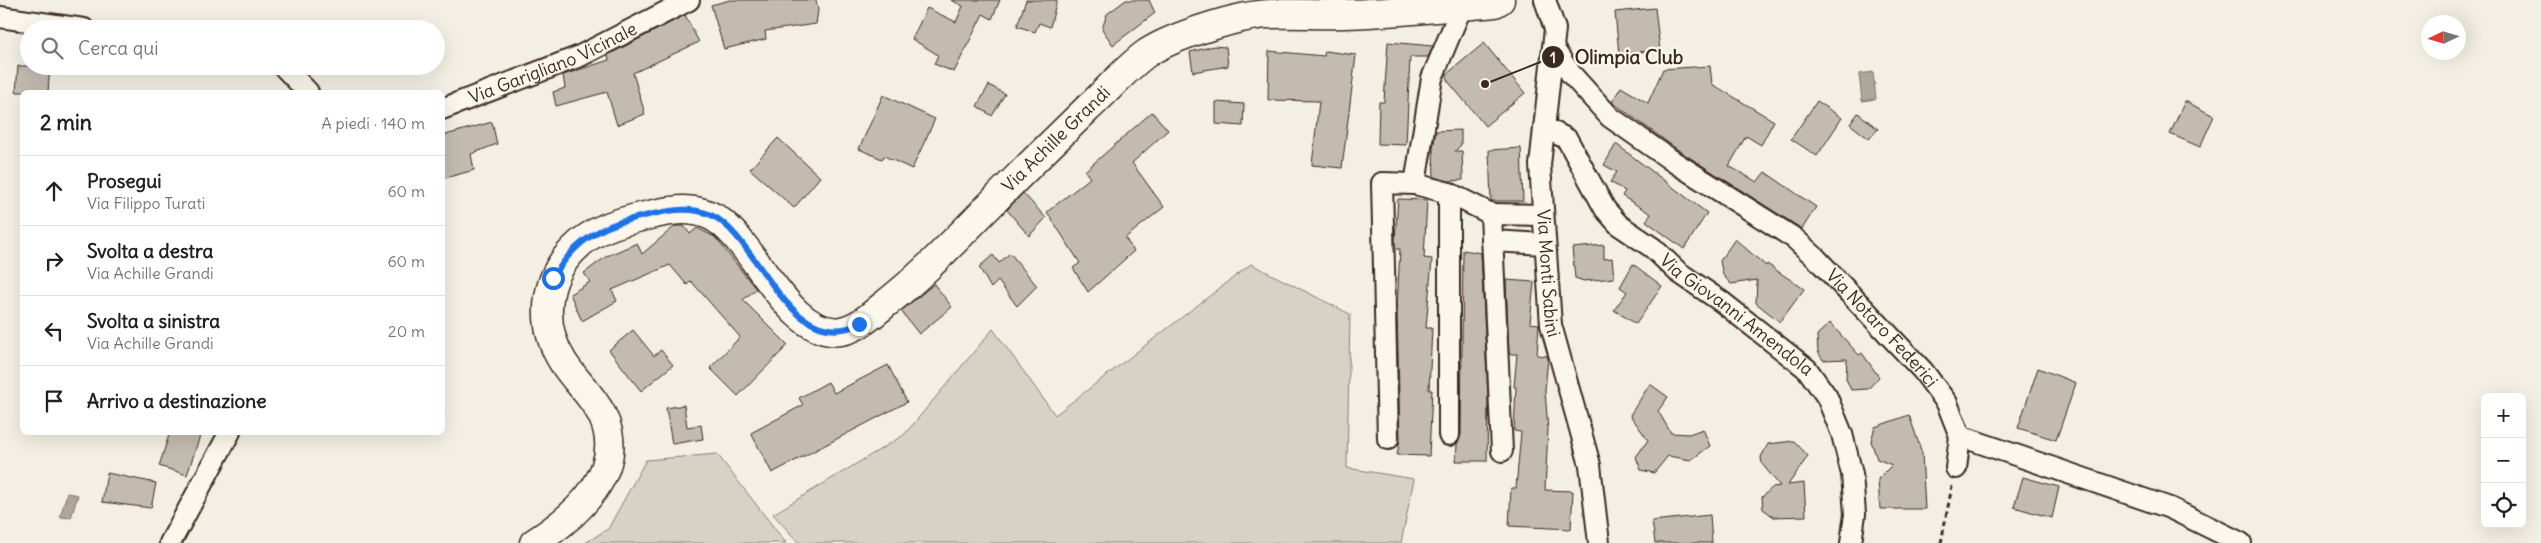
<!DOCTYPE html>
<html lang="it">
<head>
<meta charset="utf-8">
<style>
  body { margin:0; font-family:Delius,sans-serif; background:#f2f2f2; color:#202124 }
  .controls { position:absolute; right:15px; bottom:15px; display:grid; overflow:hidden; border-radius:8px; box-shadow:0 5px 20px #0002 }
  .controls button { width:45px; height:45px; display:grid; place-items:center; padding:0; border:0; border-bottom:1px solid #e0e0e0; background:#fff; color:#202124; font:25px sans-serif }
  .compass { position:absolute; left:2421px; top:15px; width:45px; height:45px; border-radius:50%; background:#fff; box-shadow:0 5px 20px #0002; rotate:266deg }
  .stop { position:absolute; width:15px; height:15px; margin:-11px; border:4px solid #1a73e8; border-radius:50%; background:#fff }
  .stop.end { background:#1a73e8; border-color:#fff; box-shadow:0 1px 5px #0008 }
  .list { margin:0; padding:0; list-style:none }
  h2 { display:flex; justify-content:space-between; align-items:center; height:65px; margin:0; padding:0 20px; font-size:21px }
  h2 small { font-size:16px; font-weight:400; color:#757577 }
  .list li { display:grid; grid-template-columns:32px 1fr auto; gap:15px; align-items:center; box-sizing:border-box; height:70px; padding:0 20px; border-top:1px solid #e0e0e0 }
  .list b { display:block; font-size:19px; white-space:nowrap }
  .list p { margin:0; font-size:16px; white-space:nowrap; color:#757577 }
  .list em { font-size:16px; font-style:normal; color:#757577 }
  .icon { flex:none; width:28px; height:28px; fill:none; stroke:currentColor; stroke-width:2; stroke-linecap:round; stroke-linejoin:round }
  .map { position:relative; flex:none; width:2541px; height:543px; overflow:hidden }
  .search { position:absolute; background:#fff; box-shadow:0 5px 20px #0002; left:20px; top:20px; width:425px; height:55px; display:flex; align-items:center; gap:12px; box-sizing:border-box; padding:0 18px; border-radius:28px; color:#757577; font-size:19px }
  .panel { position:absolute; background:#fff; box-shadow:0 5px 20px #0002; left:20px; top:90px; width:425px; height:345px; border-radius:8px }
  .map>svg:first-child { display:block }
</style>
</head>
<body>
<div class="map">
<svg width="2541" height="543" viewBox="0 0 2541 543">
  <rect width="100%" height="100%" fill="#f3efe4"/>
  <filter id="ink" filterUnits="userSpaceOnUse"><feTurbulence type="fractalNoise" baseFrequency=".02" numOctaves="2"/><feDisplacementMap in="SourceGraphic" scale="10" xChannelSelector="R" yChannelSelector="G"/><feConvolveMatrix kernelMatrix="1 2 1 2 8 2 1 2 1" color-interpolation-filters="sRGB"/></filter>
  <g filter="url(#ink)">
    <path fill="#d8d1c6" stroke="#8a7e72" d="M1251,264L1350,314L1347,468L1414,479L1401,543H799L773,514L904,435L993,329L1055,415Z
      M717,454L786,543H585L608,529L646,460Z"/>
    <path fill="#afa69a" stroke="#817468" d="M1873,72L1876,99L1862,101L1859,74Z
      M67,493L78,495L71,518L60,517Z"/>
    <path fill="#c3bbb0" stroke="#3b2a1e" d="M730,0H816L818,10L816,24L765,31L766,39L724,49L711,5Z
      M951,0H1000L992,19L983,14L954,72L934,64L938,55L912,39L927,8L956,22L963,6Z
      M1026,0H1057L1050,27L1039,23L1035,32L1017,26Z
      M1126,0H1149L1155,13L1113,45L1102,29L1107,14Z
      M1655,8L1660,50L1619,54L1615,12Z
      M685,15L699,42L633,73L645,114L617,125L607,92L556,106L553,92L565,88L563,75L609,60L608,55Z
      M1388,42L1433,46L1428,57H1410L1406,145L1378,144L1379,102H1384Z
      M1484,43L1525,93L1485,126L1447,80V74Z
      M1214,46L1226,47L1228,66L1193,72L1190,52Z
      M1269,51L1324,56L1325,51L1356,55L1342,168L1312,165L1319,101L1268,100Z
      M18,66H50L48,92H16Z
      M1710,66L1712,84L1774,121L1761,145L1746,136L1729,166L1757,182L1765,172L1816,207L1802,229L1681,152L1612,102L1621,87L1648,103L1663,69Z
      M989,85L1005,94L992,116L977,106Z
      M883,95L935,119L912,169L884,156L882,159L859,149Z
      M1817,101L1842,118L1817,156L1791,139Z
      M2185,101L2214,116L2200,147L2170,134Z
      M1216,102L1244,104L1243,126L1216,124Z
      M1152,112L1168,130L1132,163L1164,207L1125,238L1134,251L1088,292L1073,268L1080,263L1047,212L1090,178L1085,171Z
      M1858,113L1878,129L1869,139L1850,124Z
      M492,122L497,144L471,154L474,170L442,179V136Z
      M1461,130V145L1455,151H1462L1463,180L1449,181L1434,177L1433,148L1436,131Z
      M778,138L820,177L794,208L750,169Z
      M1616,144L1707,213L1684,249L1646,221L1651,214L1622,196L1625,191L1610,182L1617,172L1604,165Z
      M1521,148L1523,201H1491L1489,150Z
      M1023,193L1046,218L1029,236L1007,210Z
      M1398,199L1427,200L1424,258L1432,259L1426,328H1432L1429,390H1432L1429,456L1397,455L1400,439L1397,307L1400,249H1395V240Z
      M675,226H684L690,234L697,228L715,237L756,289L743,300L788,345L738,396L710,368L740,337L691,281L687,285L670,265L612,290L617,301L582,321L570,294L590,282L584,273L607,256L637,243L642,254Z
      M1735,239L1766,266L1767,264L1804,289L1780,322L1756,303L1757,280L1731,284L1723,275L1720,261Z
      M1604,245V259L1612,258L1614,278L1584,281L1575,278L1572,248Z
      M1463,250L1481,253L1488,398L1487,461H1456L1457,444L1461,435Z
      M1010,253L1037,286L1017,306L998,281L991,288L979,267L993,255L999,263Z
      M1633,264L1662,286L1636,324L1614,310L1627,292L1620,287Z
      M1506,280L1534,282L1530,323L1539,324L1537,355L1547,356L1548,358L1545,390L1548,430L1545,490L1573,491L1571,529L1509,526L1511,488H1516L1521,432L1514,431L1516,387H1514L1517,354H1509Z
      M934,284L952,307L919,334L901,311Z
      M1830,323L1859,355L1862,353L1879,377L1868,389L1851,390L1846,379L1847,359L1823,360L1818,352L1817,335Z
      M633,330L654,356L661,350L673,365L641,391L609,350Z
      M888,365L907,402L772,473L751,433L803,405L799,398L828,382L834,393Z
      M2038,368L2076,383L2056,440L2018,428Z
      M1650,384L1668,397L1658,411L1671,433L1689,434L1703,429L1710,446L1691,460L1668,456L1654,473L1641,470L1636,457L1648,440L1630,415Z
      M684,405L687,427L701,425L703,439L672,444L666,408Z
      M1909,415L1922,453L1925,509H1880L1878,479L1892,465L1877,459L1871,441L1875,427Z
      M170,432H190L200,436L187,475L159,466Z
      M1794,441L1808,456L1788,485L1804,483L1806,516L1774,517L1763,509L1762,497L1773,487L1780,486L1762,464L1761,457L1768,444Z
      M107,473L156,483L151,508L102,502Z
      M2023,477L2059,487L2052,518L2014,507Z
      M1710,515L1712,543H1655L1652,521Z"/>
    <g fill="none" stroke-linecap="round" stroke-linejoin="round">
      <defs>
        <g id="street">
          <path id="s1" d="M1545,0L1555,29L1540,165L1551,325L1590,465L1599,543"/>
          <path d="M0,17L84,29"/>
          <path id="s2" d="M1553,48L1571,74L1610,117L1674,162L1794,238L1817,259L1923,371L1947,403L1960,436L2170,508L2241,543"/>
          <path d="M283,66L308,92"/>
          <path id="s3" d="M442,109L580,56L689,0"/>
          <path id="s4" d="M1544,127L1567,139L1605,209L1619,225L1653,248L1678,272L1722,302L1807,369L1827,397L1842,434L1852,474L1855,514L1851,543"/>
          <path d="M1415,184L1432,78L1462,6"/>
          <path d="M1449,193L1491,214L1502,451"/>
          <path d="M1491,214L1543,215"/>
          <path d="M1492,241L1545,244"/>
          <path d="M1388,439L1382,183L1415,184L1449,193V435"/>
          <path d="M1956,468L1960,436"/>
          <path d="M170,543L230,432"/>
        </g>
        <g id="secondary">
          <path id="s5" d="M534,543C576,516 629,470 602,415C592,395 575,381 563,362C540,326 543,280 574,249C593,229 619,222 645,216C667,211 688,206 709,215C752,232 786,339 841,331C858,328 872,315 884,305C923,275 955,240 990,205C1022,172 1055,140 1088,108C1107,91 1126,68 1147,53C1173,36 1239,15 1270,14C1295,13 1319,15 1343,14C1394,13 1445,7 1495,3L1500,0"/>
        </g>
      </defs>
      <use href="#street" stroke="#3b2a1e" stroke-width="24"/>
      <use href="#secondary" stroke="#3b2a1e" stroke-width="31"/>
      <path stroke="#3b2a1e" stroke-width="3" stroke-dasharray="5 4" stroke-linecap="butt" d="M1941,543L1952,486"/>
      <use href="#street" stroke="#fbf7ec" stroke-width="20"/>
      <use href="#secondary" stroke="#fbf7ec" stroke-width="28"/>
    </g>
  </g>
  <g fill="none" stroke-linecap="round" stroke-linejoin="round" filter="url(#ink)">
    <path stroke="#1a73e8" stroke-width="6" d="M553,278C571,246 596,227 632,219C658,213 685,204 711,215C759,237 788,357 859,324"/>
  </g>
  <g text-anchor="middle" stroke-width="4.5" stroke-linejoin="round" paint-order="stroke">
    <g font-size="18" fill="#3b2a1e" stroke="#fbf7ec">
      <text dy="6" stroke="none"><textPath href="#s3" startOffset="120">Via Garigliano Vicinale</textPath></text>
      <text dy="6" stroke="none"><textPath href="#s5" startOffset="965">Via Achille Grandi</textPath></text>
      <text dy="6" stroke="none"><textPath href="#s1" startOffset="276">Via Monti Sabini</textPath></text>
      <text dy="6" stroke="none"><textPath href="#s4" startOffset="275">Via Giovanni Amendola</textPath></text>
      <text dy="6" stroke="none"><textPath href="#s2" startOffset="436">Via Notaro Federici</textPath></text>
    </g>
  </g>
  <path fill="none" stroke="#3b2a1e" stroke-width="2" d="M1485 84L1553 57"/>
  <g fill="#3b2a1e" stroke="#fbf7ec" stroke-width="2">
    <circle cx="1485" cy="84" r="5"/>
    <circle cx="1553" cy="57" r="12"/>
  </g>
  <g font-size="15" text-anchor="middle" font-weight="bold" fill="#fff">
    <text x="1553" y="63">1</text>
  </g>
  <g font-size="19" text-anchor="middle" font-weight="bold" fill="#3b2a1e" stroke="#fbf7ec" stroke-width="4.5" stroke-linejoin="round" paint-order="stroke">
    <text x="1629" y="64">Olimpia Club</text>
  </g>
</svg>
<div class="controls">
<button>+</button>
<button>−</button>
<button><svg class="icon" aria-label="locate" viewBox="0 0 24 24"><circle cx="12" cy="12" r="6"/><path d="M12 2v4M12 18v4M2 12h4M18 12h4"/></svg></button>
</div>
<svg class="compass" viewBox="-18 -18 36 36"><path d="M0-13l5 13h-10z" fill="#e53935"/><path d="M0 13l5-13h-10z" fill="#757577"/></svg>
<div class="stop" style="left:553px;top:278px"></div>
<div class="stop end" style="left:859px;top:324px"></div>
<div class="search"><svg class="icon" aria-label="search" viewBox="0 0 24 24"><circle cx="10" cy="10" r="6"/><path d="M15 15l6 6"/></svg>Cerca qui</div>
<section class="panel">
<h2>2 min<small>A piedi · 140 m</small></h2>
<ul class="list">
<li><svg class="icon" aria-label="ahead" viewBox="0 0 24 24"><path d="M12 20V5M6 11l6-6 6 6"/></svg><div><b>Prosegui</b><p>Via Filippo Turati</p></div><em>60 m</em></li>
<li><svg class="icon" aria-label="right" viewBox="0 0 24 24"><path d="M7 20v-9h11M14 6l5 5-5 5"/></svg><div><b>Svolta a destra</b><p>Via Achille Grandi</p></div><em>60 m</em></li>
<li><svg class="icon" aria-label="left" viewBox="0 0 24 24"><path d="M17 20v-9H6M10 6l-5 5 5 5"/></svg><div><b>Svolta a sinistra</b><p>Via Achille Grandi</p></div><em>20 m</em></li>
<li><svg class="icon" aria-label="arrive" viewBox="0 0 24 24"><path d="M6 21V4h12l-3 4 3 4H6"/></svg><div><b>Arrivo a destinazione</b></div></li>
</ul>
</section>
</div>
</body>
</html>
